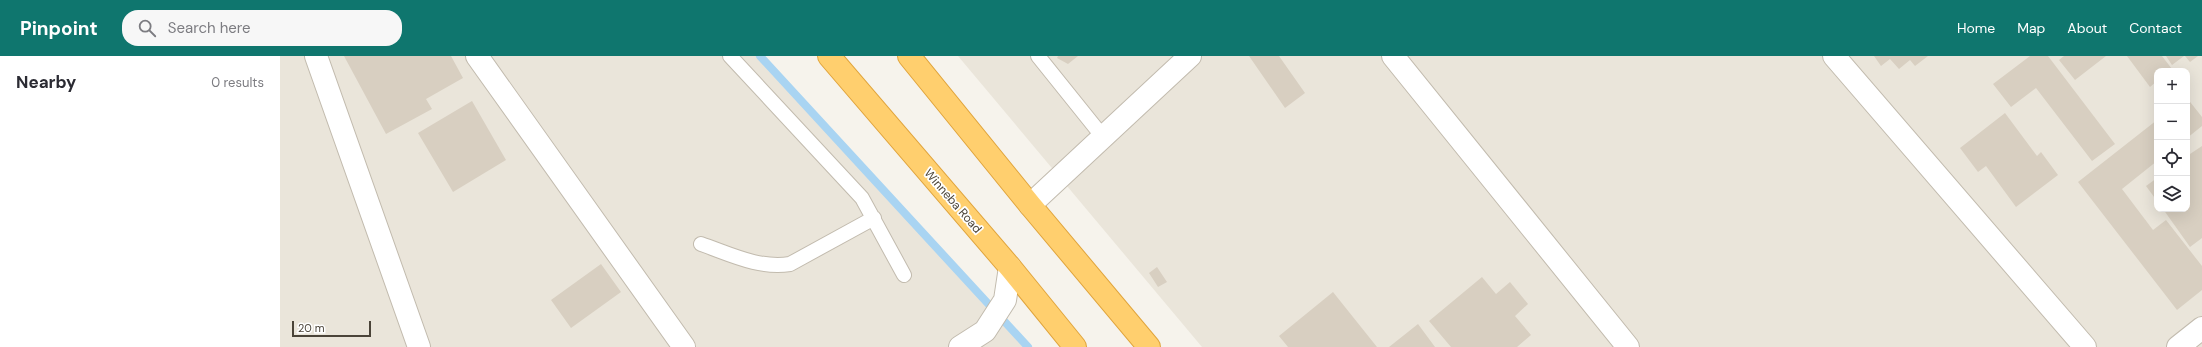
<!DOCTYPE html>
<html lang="en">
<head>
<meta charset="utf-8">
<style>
  body { margin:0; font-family:"DM Sans",sans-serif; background:#f7f7f7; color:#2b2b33 }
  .controls { position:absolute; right:12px; top:12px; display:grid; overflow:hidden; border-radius:8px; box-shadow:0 4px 16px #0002 }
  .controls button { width:36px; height:36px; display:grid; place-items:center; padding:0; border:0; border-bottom:1px solid #e1e1e2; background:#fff; color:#2b2b33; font:20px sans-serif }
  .scale { position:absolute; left:12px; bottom:10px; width:79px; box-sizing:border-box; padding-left:4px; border:2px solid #4b4439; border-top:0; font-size:11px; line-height:14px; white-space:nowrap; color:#4b4439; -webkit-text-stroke:3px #fff; paint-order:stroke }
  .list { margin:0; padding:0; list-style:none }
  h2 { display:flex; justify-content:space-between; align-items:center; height:52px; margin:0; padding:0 16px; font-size:17px }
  h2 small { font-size:13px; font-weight:400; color:#7c7c81 }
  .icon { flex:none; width:22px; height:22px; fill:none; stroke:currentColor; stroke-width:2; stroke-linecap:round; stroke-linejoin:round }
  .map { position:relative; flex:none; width:1922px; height:291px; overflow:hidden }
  header { display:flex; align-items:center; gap:24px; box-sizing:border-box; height:56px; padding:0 20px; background:#0f766e; color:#fff }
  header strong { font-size:19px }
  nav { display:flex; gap:22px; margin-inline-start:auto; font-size:14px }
  .search { width:280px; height:36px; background:#f7f7f7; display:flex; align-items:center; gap:10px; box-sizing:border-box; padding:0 14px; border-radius:16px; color:#7c7c81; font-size:15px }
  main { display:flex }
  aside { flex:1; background:#fff }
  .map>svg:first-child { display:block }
</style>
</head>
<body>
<header>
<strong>Pinpoint</strong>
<div class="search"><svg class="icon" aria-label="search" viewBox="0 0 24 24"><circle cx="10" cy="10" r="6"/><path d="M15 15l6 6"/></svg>Search here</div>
<nav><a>Home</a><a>Map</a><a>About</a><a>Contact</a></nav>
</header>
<main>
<aside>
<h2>Nearby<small>0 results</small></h2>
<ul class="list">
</ul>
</aside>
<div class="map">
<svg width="1922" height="291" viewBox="0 0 1922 291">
  <rect width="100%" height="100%" fill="#f6f3ec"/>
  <path fill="#eae5da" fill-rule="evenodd" d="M0,0H484L746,291H0Z
    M678,0H1922V291H922ZM1877,15H1907V153H1877Z"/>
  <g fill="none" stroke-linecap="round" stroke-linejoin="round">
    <path stroke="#a9d4f2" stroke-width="8" d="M480,0L748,291"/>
  </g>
  <path fill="#d8cfc1" d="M64,0H171L183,22L146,43L152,53L106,78Z
    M778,0H798L788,8L777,2Z
    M969,0H999L1025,37L1005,52Z
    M1594,0H1648L1635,10L1630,4L1619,13L1610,3L1601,10Z
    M1750,0H1768L1835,88L1812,105L1756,32L1731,51L1713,28Z
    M1784,0H1826L1795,24L1779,4Z
    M1847,0H1882L1892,13L1877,15V25L1870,31Z
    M1886,0H1904L1892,9Z
    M1905,0H1918L1910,6Z
    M1907,42L1922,61V70L1907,82Z
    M192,45L226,104L173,136L138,77Z
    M1725,57L1757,100L1761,96L1778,119L1736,151L1706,110L1698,116L1680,92Z
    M1877,64V105L1842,133L1873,174L1886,164L1922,210V234L1897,254L1798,126Z
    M1922,90V182L1910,191L1883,153H1907V100Z
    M1877,122V145L1866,130Z
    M321,208L341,236L291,272L271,244Z
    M877,211L887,226L878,231L869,217Z
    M1202,221L1216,238L1230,226L1248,248L1235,260L1251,279L1237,291H1171L1149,265Z
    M1053,236L1097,291H1008L999,280Z
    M1138,268L1155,291H1109Z"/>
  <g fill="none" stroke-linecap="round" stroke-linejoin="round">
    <defs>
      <path id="lane" d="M450,0L582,142L624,219
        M758,0L823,81
        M421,188C450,198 479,213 510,208L594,162"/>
      <path id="street" d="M36,0L139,291
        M197,0L404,291
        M1113,0L1348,291
        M1554,0L1805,291
        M750,149L910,0
        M680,291L705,275L725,244L730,211
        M1898,291L1922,272"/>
      <path id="highway" d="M549,0L730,211L795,291
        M629,0L750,149L869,291"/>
    </defs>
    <use href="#lane" stroke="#c2bbae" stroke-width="16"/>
    <use href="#street" stroke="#c2bbae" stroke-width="24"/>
    <use href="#highway" stroke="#e0a43c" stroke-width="24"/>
    <use href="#lane" stroke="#fff" stroke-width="14"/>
    <use href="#street" stroke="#fff" stroke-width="22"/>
    <use href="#highway" stroke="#ffcf6e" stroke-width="22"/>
  </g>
  <g text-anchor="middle" stroke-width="3.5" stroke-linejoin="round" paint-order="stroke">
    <g font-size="12" fill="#4b4439" stroke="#fff">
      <text transform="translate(673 145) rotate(49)" y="4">Winneba Road</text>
    </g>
  </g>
</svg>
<div class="controls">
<button>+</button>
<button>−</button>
<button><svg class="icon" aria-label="locate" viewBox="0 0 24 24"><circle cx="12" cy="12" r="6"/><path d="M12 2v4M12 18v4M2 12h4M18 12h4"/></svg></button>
<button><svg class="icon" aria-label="layers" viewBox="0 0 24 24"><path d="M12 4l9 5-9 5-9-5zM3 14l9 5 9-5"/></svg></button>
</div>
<div class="scale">20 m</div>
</div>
</main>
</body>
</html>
